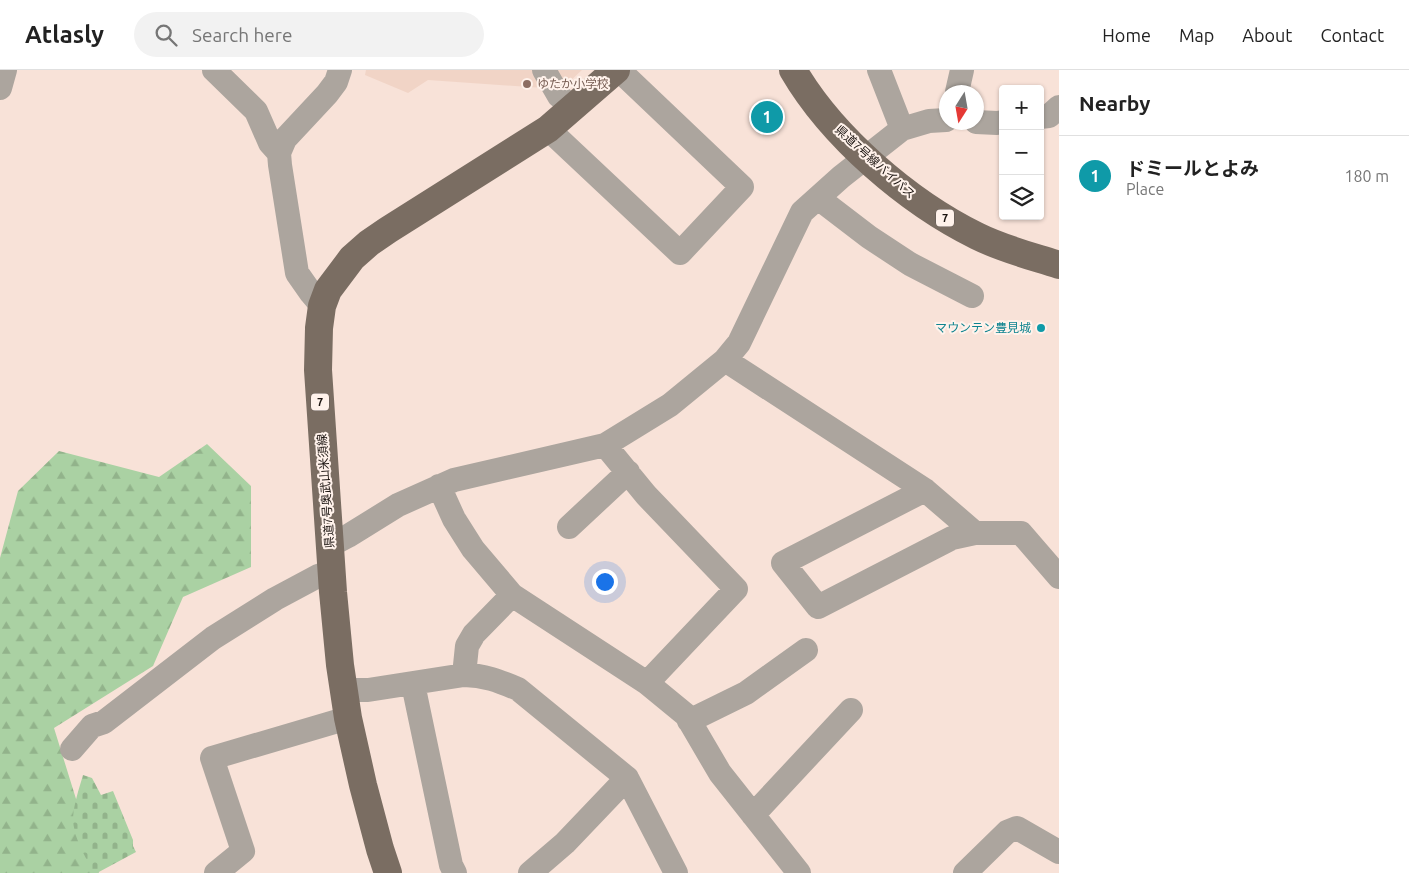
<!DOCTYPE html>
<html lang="en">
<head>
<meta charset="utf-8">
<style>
  body { margin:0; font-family:Ubuntu,"Noto Sans JP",sans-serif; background:#f2f2f2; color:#222 }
  .controls { position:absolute; right:15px; top:15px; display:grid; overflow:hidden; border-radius:5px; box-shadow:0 1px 4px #0004 }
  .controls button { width:45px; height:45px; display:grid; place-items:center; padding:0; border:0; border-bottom:1px solid #e0e0e0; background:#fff; color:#222; font:25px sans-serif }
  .compass { position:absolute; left:939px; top:15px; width:45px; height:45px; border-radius:50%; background:#fff; box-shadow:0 1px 4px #0004; rotate:191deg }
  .you { position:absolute; left:604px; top:511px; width:18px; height:18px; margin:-12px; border:4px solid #fff; border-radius:50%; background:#1a73e8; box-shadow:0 0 0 8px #1a73e833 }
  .badge { display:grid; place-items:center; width:32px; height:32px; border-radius:50%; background:#7c3aed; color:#fff; font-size:16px; font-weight:700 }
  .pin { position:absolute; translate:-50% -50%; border:2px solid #fff; box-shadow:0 1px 5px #0006 }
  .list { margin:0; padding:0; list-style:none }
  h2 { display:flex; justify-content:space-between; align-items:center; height:65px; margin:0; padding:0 20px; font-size:21px }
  h2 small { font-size:16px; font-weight:400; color:#767676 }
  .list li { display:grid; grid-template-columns:32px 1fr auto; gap:15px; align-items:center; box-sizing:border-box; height:80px; padding:0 20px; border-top:1px solid #e0e0e0 }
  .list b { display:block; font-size:19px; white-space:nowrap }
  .list p { margin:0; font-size:16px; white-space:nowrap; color:#767676 }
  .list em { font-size:16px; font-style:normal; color:#767676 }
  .icon { flex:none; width:28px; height:28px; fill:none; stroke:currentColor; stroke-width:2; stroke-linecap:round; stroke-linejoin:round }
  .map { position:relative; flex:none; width:1059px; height:803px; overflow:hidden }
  header { display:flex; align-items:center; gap:30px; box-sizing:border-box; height:70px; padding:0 25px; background:#fff; border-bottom:1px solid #e0e0e0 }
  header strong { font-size:24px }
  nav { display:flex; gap:28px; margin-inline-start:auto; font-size:18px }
  .search { width:350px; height:45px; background:#f2f2f2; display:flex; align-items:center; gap:12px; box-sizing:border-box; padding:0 18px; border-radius:28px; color:#767676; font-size:19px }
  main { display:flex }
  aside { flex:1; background:#fff }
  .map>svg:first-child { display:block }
</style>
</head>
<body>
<header>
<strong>Atlasly</strong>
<div class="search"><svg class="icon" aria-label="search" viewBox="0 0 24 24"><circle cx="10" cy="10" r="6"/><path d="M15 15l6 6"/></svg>Search here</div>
<nav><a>Home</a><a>Map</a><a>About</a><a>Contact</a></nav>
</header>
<main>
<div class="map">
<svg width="1059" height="803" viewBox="0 0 1059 803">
  <defs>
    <pattern id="forest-firs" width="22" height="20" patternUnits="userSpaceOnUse" patternTransform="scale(1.25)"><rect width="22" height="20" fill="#aad1a3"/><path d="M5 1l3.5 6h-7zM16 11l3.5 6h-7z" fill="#92b38b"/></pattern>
    <pattern id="cemetery-stones" width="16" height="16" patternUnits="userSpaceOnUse" patternTransform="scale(1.25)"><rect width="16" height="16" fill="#aad1a3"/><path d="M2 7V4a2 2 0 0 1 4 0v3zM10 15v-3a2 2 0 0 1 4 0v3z" fill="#92b38b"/></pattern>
  </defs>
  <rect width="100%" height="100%" fill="#f8e2d8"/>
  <path fill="#f1d4c6" d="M366,0H582L553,27L544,18L428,10L408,23L365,5Z"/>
  <path fill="url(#forest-firs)" d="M207,374L251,416V497L183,527L153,596L54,658L99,803H0V488L18,421L59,381L159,407Z"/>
  <path fill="url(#cemetery-stones)" d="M83,705L92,708L101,725L113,721L133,770V776L136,782L97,803H94C85,786 73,767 73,748C74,733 79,719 83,705Z"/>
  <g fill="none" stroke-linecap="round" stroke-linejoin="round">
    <path stroke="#aca59e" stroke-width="24" d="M214,0L256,41L270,73L279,83
      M544,0L559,26L573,38
      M879,0L902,59
      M0,18L5,0
      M957,22L962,0
      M1040,47L1049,46L1059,37
      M976,52L997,53L1003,52
      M548,59L680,183L742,117L619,0
      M818,128L869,167L910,194L972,226
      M322,236L311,223L297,203L280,95L279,83L285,69L327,24L336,12L340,0
      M725,290L925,420L975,463H1021L1059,507
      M605,375L646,425L736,519L647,613
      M439,416L454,449L473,479L512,525
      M925,420L783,493L818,537L952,468L975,463
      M569,457L628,402
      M331,475L348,466L398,435L454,410L605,375L670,335L725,290L739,273L802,142L841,107L902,59L929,51L946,50
      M464,605L467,576L474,564L512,525L647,613L686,645L720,703L799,803
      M413,614L451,795L455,803
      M344,620H368L464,605C484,605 499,611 518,619L627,708L676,803
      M689,651L746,623L806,580
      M72,679L92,656L104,652L213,568L275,529L318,506L332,501
      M753,745L851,640
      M216,803L243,781L212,688L348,648
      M530,803L565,773L627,708
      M965,803L1007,762L1017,758L1059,782"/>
    <path stroke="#7a6d62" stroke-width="28" d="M793,0C832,67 908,132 977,166C1003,179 1031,186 1059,195
      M388,803L380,779L363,715L348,648L340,595L333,522L318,300L319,258L322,236L328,220L352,188L369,173L388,160L548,59L616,0"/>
  </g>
  <circle fill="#8d6e63" stroke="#fff2eb" stroke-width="2" cx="527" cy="14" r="5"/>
  <circle fill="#0f9aa8" stroke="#fff2eb" stroke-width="2" cx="1041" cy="258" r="5"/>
  <g text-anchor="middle" stroke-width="4" stroke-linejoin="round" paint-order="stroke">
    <g fill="#fff2eb" stroke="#5f5752" stroke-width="1">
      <rect x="936" y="139.5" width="18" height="17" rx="4"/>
      <rect x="311" y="323.5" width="18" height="17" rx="4"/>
    </g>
    <g font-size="11" font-weight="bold" fill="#1b1410">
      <text x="945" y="152">7</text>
      <text x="320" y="336">7</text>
    </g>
    <g font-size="12" fill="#785e54" stroke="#fff2eb" text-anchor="start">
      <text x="537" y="18">ゆたか小学校</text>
    </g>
    <g font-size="12" fill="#1b1410" stroke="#fff2eb">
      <text transform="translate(875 92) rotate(42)" y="4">県道7号線バイパス</text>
      <text transform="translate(326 421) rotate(-94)" y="4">県道7号奥武山米須線</text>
    </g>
    <g font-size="12" fill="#0d838f" stroke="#fff2eb" text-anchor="end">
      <text x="1031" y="262">マウンテン豊見城</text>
    </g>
  </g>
</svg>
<div class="controls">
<button>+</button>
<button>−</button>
<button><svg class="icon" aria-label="layers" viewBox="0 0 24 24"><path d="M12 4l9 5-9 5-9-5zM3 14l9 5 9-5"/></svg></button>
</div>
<svg class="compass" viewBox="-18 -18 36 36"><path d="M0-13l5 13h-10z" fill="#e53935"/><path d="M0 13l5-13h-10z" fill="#767676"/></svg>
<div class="you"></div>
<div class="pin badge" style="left:767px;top:47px;background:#0f9aa8">1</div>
</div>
<aside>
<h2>Nearby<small></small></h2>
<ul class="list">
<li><span class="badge" style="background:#0f9aa8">1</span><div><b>ドミールとよみ</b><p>Place</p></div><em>180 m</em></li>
</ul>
</aside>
</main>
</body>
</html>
